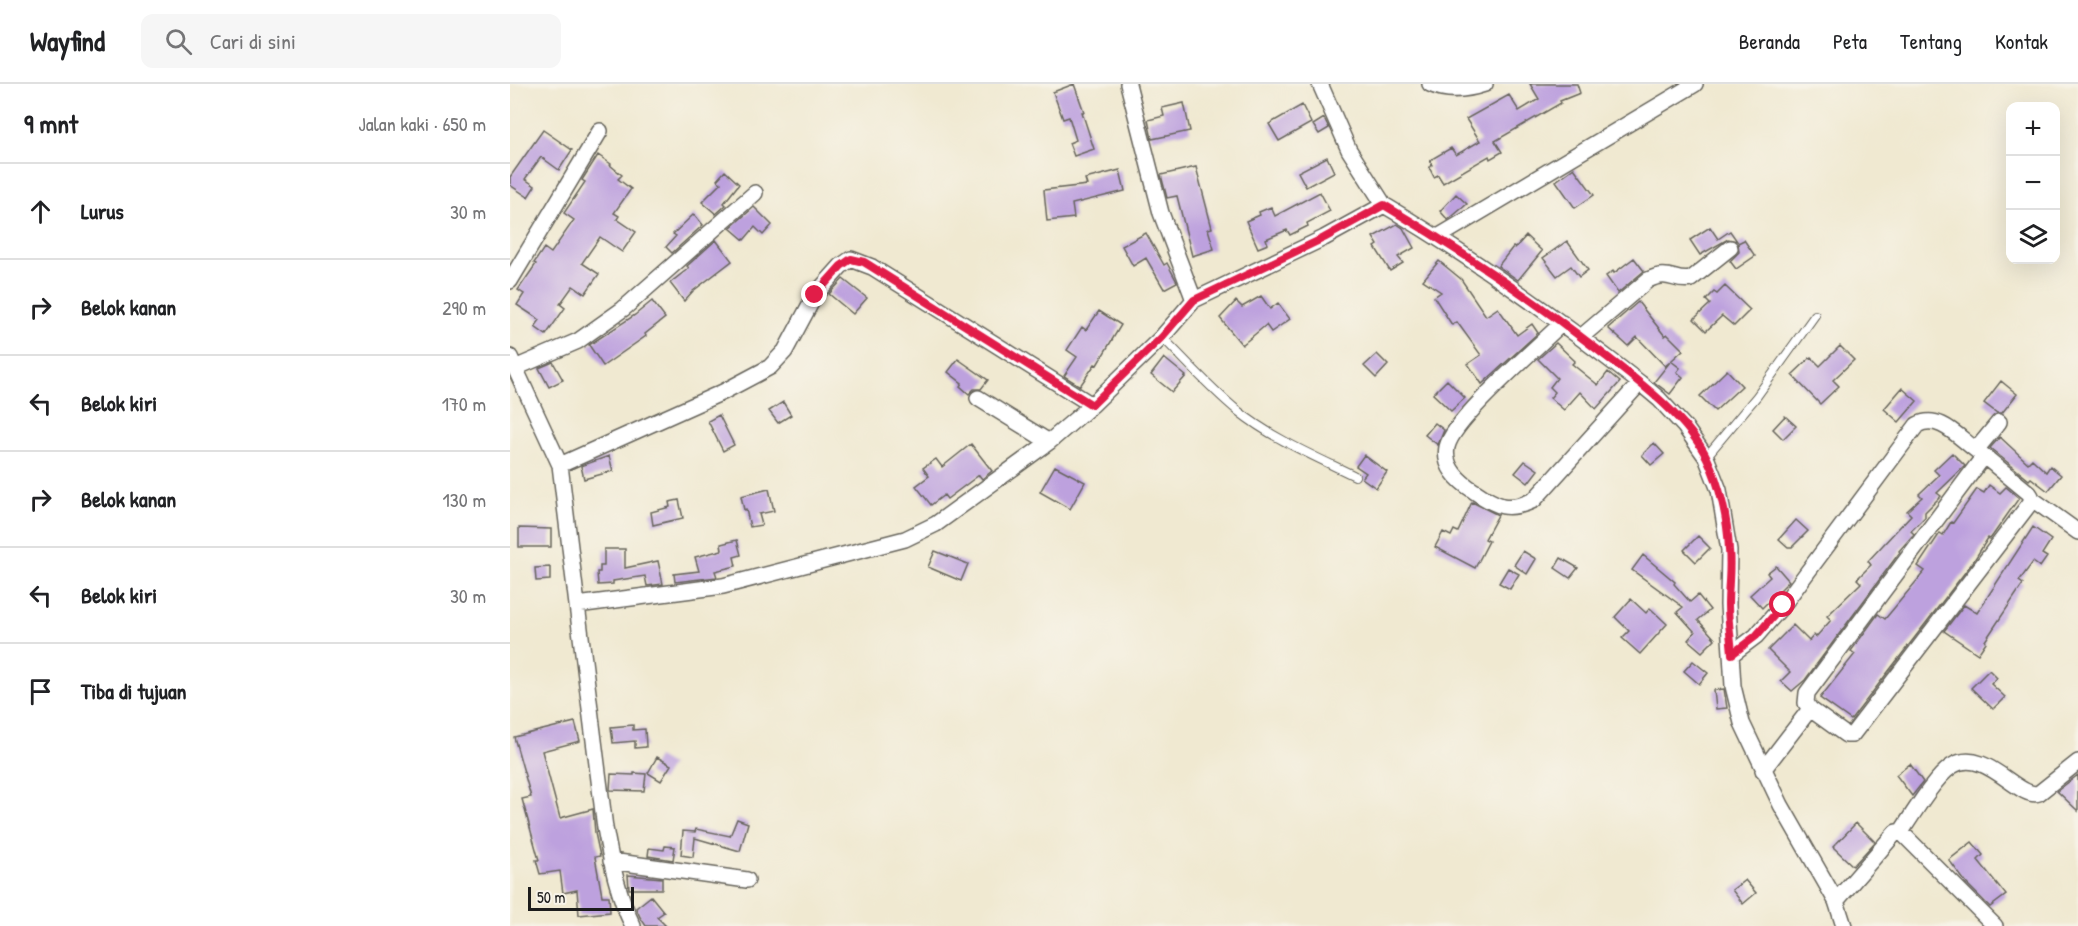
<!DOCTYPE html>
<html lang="id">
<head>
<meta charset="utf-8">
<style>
  body { margin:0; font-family:"Patrick Hand",sans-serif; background:#f6f6f6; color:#202124 }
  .controls { position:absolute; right:18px; top:18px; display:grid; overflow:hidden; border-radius:12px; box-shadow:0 6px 24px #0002 }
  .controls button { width:54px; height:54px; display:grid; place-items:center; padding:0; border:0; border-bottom:2px solid #e0e0e0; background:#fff; color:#202124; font:30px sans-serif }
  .scale { position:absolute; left:18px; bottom:15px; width:106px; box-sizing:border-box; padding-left:6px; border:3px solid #1c1c1c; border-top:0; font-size:16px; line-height:21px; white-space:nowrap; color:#1c1c1c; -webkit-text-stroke:4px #f7f3e8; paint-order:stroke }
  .stop { position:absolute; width:18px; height:18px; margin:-14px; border:4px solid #e11d48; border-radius:50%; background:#fff }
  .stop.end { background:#e11d48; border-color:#fff; box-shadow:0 2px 6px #0008 }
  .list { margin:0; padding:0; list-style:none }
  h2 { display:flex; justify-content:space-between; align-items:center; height:78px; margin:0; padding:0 24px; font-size:26px }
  h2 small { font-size:20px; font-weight:400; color:#757577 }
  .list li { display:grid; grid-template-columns:39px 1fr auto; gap:18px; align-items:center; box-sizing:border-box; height:96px; padding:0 24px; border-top:2px solid #e0e0e0 }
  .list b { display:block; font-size:22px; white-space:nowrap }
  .list em { font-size:20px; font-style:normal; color:#757577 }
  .icon { flex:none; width:33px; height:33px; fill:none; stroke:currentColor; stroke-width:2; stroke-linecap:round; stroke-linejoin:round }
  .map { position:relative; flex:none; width:1568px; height:842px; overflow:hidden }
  header { display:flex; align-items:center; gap:36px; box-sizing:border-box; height:84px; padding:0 30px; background:#fff; border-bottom:2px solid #e0e0e0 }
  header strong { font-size:28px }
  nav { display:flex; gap:33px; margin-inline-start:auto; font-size:21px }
  .search { width:420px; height:54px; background:#f6f6f6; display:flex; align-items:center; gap:15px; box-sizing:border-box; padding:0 21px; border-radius:12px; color:#757577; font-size:22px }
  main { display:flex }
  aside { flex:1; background:#fff }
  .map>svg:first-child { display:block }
</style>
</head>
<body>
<header>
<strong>Wayfind</strong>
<div class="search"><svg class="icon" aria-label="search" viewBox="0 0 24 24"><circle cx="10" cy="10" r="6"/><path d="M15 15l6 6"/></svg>Cari di sini</div>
<nav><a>Beranda</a><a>Peta</a><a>Tentang</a><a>Kontak</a></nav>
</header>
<main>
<aside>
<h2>9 mnt<small>Jalan kaki · 650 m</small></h2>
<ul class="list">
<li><svg class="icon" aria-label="ahead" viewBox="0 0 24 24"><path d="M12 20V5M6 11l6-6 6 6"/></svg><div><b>Lurus</b></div><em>30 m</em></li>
<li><svg class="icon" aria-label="right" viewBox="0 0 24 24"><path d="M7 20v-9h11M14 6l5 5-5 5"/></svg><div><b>Belok kanan</b></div><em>290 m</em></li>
<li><svg class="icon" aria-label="left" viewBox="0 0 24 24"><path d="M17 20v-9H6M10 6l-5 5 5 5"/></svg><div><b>Belok kiri</b></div><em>170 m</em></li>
<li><svg class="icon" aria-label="right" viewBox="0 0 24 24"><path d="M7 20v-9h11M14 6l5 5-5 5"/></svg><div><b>Belok kanan</b></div><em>130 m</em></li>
<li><svg class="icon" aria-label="left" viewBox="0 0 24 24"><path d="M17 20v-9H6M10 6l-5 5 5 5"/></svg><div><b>Belok kiri</b></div><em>30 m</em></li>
<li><svg class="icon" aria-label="arrive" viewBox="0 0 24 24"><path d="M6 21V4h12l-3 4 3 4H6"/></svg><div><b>Tiba di tujuan</b></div></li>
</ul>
</aside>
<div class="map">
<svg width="1568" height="842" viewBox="0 0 1568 842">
  <rect width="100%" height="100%" fill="#f7f3e8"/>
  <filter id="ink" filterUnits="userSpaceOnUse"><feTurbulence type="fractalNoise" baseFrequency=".0167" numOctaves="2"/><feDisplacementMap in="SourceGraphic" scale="12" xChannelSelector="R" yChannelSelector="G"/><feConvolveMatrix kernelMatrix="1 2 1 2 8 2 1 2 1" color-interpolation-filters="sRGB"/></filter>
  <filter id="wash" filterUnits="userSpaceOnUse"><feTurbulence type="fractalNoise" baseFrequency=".008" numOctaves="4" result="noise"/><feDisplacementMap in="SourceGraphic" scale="24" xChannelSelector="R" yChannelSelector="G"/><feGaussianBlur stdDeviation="1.35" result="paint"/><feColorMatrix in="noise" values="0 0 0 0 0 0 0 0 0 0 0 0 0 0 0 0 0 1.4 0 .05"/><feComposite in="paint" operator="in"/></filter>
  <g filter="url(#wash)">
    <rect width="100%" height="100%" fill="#f0e9d1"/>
    <g id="blocks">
      <path fill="#bda1de" d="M564,0L574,28H572L584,65L564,72L559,59L566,56L559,33L553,35L543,8Z
        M1020,0H1067L1070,9L1050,17L1051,19L985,57L992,68L980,75L979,72L933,99L928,91L924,93L919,83L922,81L920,76L941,64L946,71L970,57L956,35L999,11L1009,27L1029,15Z
        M674,19L680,47L642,55L638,36L654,32L652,24Z
        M792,21L801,39L769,57L759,40Z
        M814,34L819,44L809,50L803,41Z
        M33,46L62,66L49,86L31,73L15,95L25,102L18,113L0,101V93Z
        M88,71L101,80L100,81L112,91L108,95L121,105L104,129L109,132L107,135L126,148L112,168L90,153L72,179L89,190L75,210L63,202L50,220L55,224L36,251L25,243L30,236L7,221L14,210L8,206L26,180L24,179L34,164L41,169L64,136L54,129L75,98L72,96Z
        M817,73L824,88L796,103L788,88Z
        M686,83L702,144L698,145L704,165L682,172L667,112L657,114L651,91Z
        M1064,84L1084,111L1065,124L1046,97Z
        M610,86L615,107L562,120L564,134L537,137L534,106L577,101L575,95Z
        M215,87L229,100L214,119L216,121L206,130L192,118L211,99L207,96Z
        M810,108L820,127L797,139L798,142L780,151L777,146L756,155L758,160L748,164L736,137L750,131L749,128L761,123L765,132Z
        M946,110L957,120L938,136L930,127Z
        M244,123L262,141L253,151L245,143L234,156L220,144Z
        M184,130L193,141L162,169L156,163L166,152L163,150Z
        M887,140L893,144L904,164L888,173L893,179L880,187L865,163L868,161L863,153Z
        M1200,143L1208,155L1220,147L1227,157L1218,155L1190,171L1180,156Z
        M636,149L654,181L657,179L667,198L654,205L636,174L623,182L612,162Z
        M1016,152L1032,167L1008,196L988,182L1003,163L1005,164Z
        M206,156L222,177L183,207L174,217L160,199L179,184L177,182Z
        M1234,156L1245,172L1226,185L1220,177L1229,168L1228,159Z
        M1057,157L1078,186L1069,193L1061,182L1047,192L1033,174Z
        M1124,174L1134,187L1108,209L1096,192L1103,187L1104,189Z
        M929,177L951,195L976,232L988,224L1007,251L1022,240L1028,249L972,300L958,280L971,271L947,238L942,241L924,213L931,208L913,196Z
        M333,195L357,214L343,230L319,210Z
        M1215,202L1240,226L1224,242L1212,232L1196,247L1184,235L1200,220L1196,216L1204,208L1207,210Z
        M751,212L760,225L768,219L780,235L761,248L756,241L732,261L710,234L726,217L732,223Z
        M142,217L155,234L135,250L136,252L93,282L79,261L125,231Z
        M1128,218L1155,252L1157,250L1173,266L1161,277L1170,284L1167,288L1173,293L1160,310L1144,298L1160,278L1155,282L1127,253L1118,262L1098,244Z
        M589,227L611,241L587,281L585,280L570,302L554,292L567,273L557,266L572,243L576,246Z
        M1046,259L1065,277L1062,280L1088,301L1098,288L1110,298L1086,325L1070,308L1054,326L1040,314L1045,308L1040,303L1047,294L1028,275Z
        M1330,262L1344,276L1323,296L1329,302L1310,320L1282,291L1301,273L1310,282Z
        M867,270L878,281L866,294L854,282Z
        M654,274L676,292L662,308L641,291Z
        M448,275L478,296L471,305H464L459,310L450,302L452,299L438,288Z
        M43,278L53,296L39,303L29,284Z
        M1217,286L1232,302L1205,327L1190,312Z
        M937,296L955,314L941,327L923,310Z
        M1491,297L1507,310L1492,329H1487L1474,319Z
        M1392,304L1407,317L1389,338L1374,325Z
        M273,318L281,331L268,339L259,327Z
        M209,331L224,361L213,367L198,337Z
        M1275,332L1286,342L1273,355L1263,345Z
        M925,339L934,346L928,361L915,351Z
        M1490,353L1518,379L1522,375L1536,388L1540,382L1551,391L1538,407L1521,394L1519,396L1480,364Z
        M1144,359L1154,370L1141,381L1132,371Z
        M461,360L482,387L472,395L469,391L437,415L434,411L421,421L406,402L419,392L413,384L426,375L432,383Z
        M1442,369L1455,382L1427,409L1431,412L1415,428V433L1401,447L1404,450L1389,467L1390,468L1295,596L1282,607L1271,597L1280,588L1258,566L1283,541L1299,557L1304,551L1306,553L1321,536L1317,532L1351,499L1347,495L1361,481L1358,477L1401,431L1397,427L1412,413L1409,410L1429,391L1424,386Z
        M854,371L877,388L866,404L852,394L856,389L846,382Z
        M99,372L103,387L74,395L71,382Z
        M1015,377L1028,386L1018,399L1005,389Z
        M545,382L575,398L560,425L530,408Z
        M1479,401L1490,409L1496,403L1509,414L1483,451L1480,455L1478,454L1463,478L1341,636L1310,614L1345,570L1341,567L1368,530L1375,535L1415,487L1408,482L1430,449L1433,451L1441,438L1443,439L1467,405L1474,409Z
        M259,405L264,427L249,430L252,441L240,443L236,425L234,426L231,412Z
        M169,416L173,434L143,441L141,428L160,423L159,418Z
        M962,418L988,431L975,455L979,457L965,484L925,463L933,448L941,452L944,446L948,448Z
        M1286,436L1298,447L1282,463H1278L1269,455Z
        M1523,443L1541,456L1532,470L1537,473L1530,483L1523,478L1509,497L1513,500L1475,557L1476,558L1468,570L1434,547L1454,521L1467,529Z
        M9,444L41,445V463H9Z
        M1188,452L1200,464L1186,478L1174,466Z
        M227,456L231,471L224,473L226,482L205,487L207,493L165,498L164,490L189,487L185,473L212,466L211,460Z
        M94,465H115V484L148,477L153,500L137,502L135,492L103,497V500L88,501L87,488H90V482H94Z
        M425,467L458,480L451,497L418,483Z
        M1013,467L1026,475L1017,490L1004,481Z
        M1133,471L1165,498L1164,500L1180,518L1188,511L1200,526L1188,536L1205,555L1192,568L1178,556L1185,548L1167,528L1173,523L1122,486Z
        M1051,474L1068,484L1060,494L1045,484Z
        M1266,482L1279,497L1252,524L1240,511L1260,493L1257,489Z
        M40,483V496L26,497L25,484Z
        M998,484L1009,490L1000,505L989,499Z
        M1121,515L1136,529L1140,524L1157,540L1130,570L1112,554L1119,547L1105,533Z
        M1183,577L1198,589L1189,600L1174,587Z
        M1479,586L1487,594L1481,600L1495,613L1483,625L1461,604Z
        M1214,605L1217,624L1206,625L1204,606Z
        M65,638L70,657L32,667L50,734L83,725L85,749L90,772L85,773L92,812H99L100,828L69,831L67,806L53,809L50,787L30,790L26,776H29L12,715L21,713L4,653Z
        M123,641V646L135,645L136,663L125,664V657L103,659L101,643Z
        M147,673L161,681L151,697L138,689Z
        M1400,680L1413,698L1402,712L1386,691Z
        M124,689L136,690L134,707L100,706L101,690L124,691Z
        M1568,691V727L1547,707Z
        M227,735L238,739L230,767L185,754L183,773L171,771L173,747L185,748L186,745L220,752Z
        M1346,739L1365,758L1343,782L1323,763Z
        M1462,758L1473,771L1468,776L1496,811L1480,823L1457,800L1439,776Z
        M155,762L165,763L163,776L138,772L139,764L154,766Z
        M118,791L152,794V805H119Z
        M1235,796L1246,809L1233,820L1222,806Z
        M141,812L154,828L147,833L156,842H136L130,833L126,824Z"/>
    </g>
  </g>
  <g filter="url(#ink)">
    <use href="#blocks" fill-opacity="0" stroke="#66645b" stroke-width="1.5"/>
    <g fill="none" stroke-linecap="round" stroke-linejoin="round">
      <defs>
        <path id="service" d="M652,253C677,278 701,305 728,327C763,355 806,373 845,392
          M1196,373L1247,312L1305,231"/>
        <path id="minor" d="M618,0L651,129L684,216
          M920,0C937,8 957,6 975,0
          M874,121C964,174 1048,235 1130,299L1149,315L1175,343L1196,373L1209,406L1219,466L1218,521L1223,602L1232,639L1271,721L1326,817L1334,842
          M928,153L1185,0
          M0,197L90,47
          M1052,239C1028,263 943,335 937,363C933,383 950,398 964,407C987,423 998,428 1024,416L1130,299
          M1071,253L1138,196C1160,185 1164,199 1181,195L1220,164
          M0,273L50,381L67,521L213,502L395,455L426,440L539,358L582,321L652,253L684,216L814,154L874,121L839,66L810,0
          M5,284L68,257L113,225L245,109
          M468,314L539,358
          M50,381L213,308L260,283L275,267L305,211L331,182L341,175L362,183L582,321
          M1522,415L1568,448
          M67,521L95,744C101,777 108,812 123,842
          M1222,570L1246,552L1273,521L1407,341C1429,329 1448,353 1466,366
          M1300,625L1336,651H1342L1521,418V412L1519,409L1474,372
          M1253,686L1300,625L1296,619L1297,609L1474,372L1466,366L1489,338
          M1391,748C1403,730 1425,693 1442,682C1475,661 1509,717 1529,709L1568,678
          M101,777L237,796
          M1326,817L1386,748H1391L1485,842"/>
      </defs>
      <use href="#service" stroke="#66645b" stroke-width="10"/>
      <use href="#minor" stroke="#66645b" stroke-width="18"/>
      <use href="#service" stroke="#fff" stroke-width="8"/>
      <use href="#minor" stroke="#fff" stroke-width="15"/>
    </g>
  </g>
  <g fill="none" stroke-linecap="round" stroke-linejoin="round" filter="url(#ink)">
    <path stroke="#e11d48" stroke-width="8" d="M305,211L331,182L341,175L354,178L582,321L652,253L684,216L814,154L874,121C948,165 1020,213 1088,266C1124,294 1177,332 1197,374C1210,401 1218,436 1219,466C1221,484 1218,503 1218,521C1218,537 1221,554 1222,570L1246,552L1273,521"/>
  </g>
</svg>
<div class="controls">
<button>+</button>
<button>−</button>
<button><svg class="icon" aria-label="layers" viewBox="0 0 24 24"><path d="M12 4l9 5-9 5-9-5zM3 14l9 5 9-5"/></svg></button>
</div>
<div class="scale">50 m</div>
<div class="stop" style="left:1273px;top:521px"></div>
<div class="stop end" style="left:305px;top:211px"></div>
</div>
</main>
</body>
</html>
